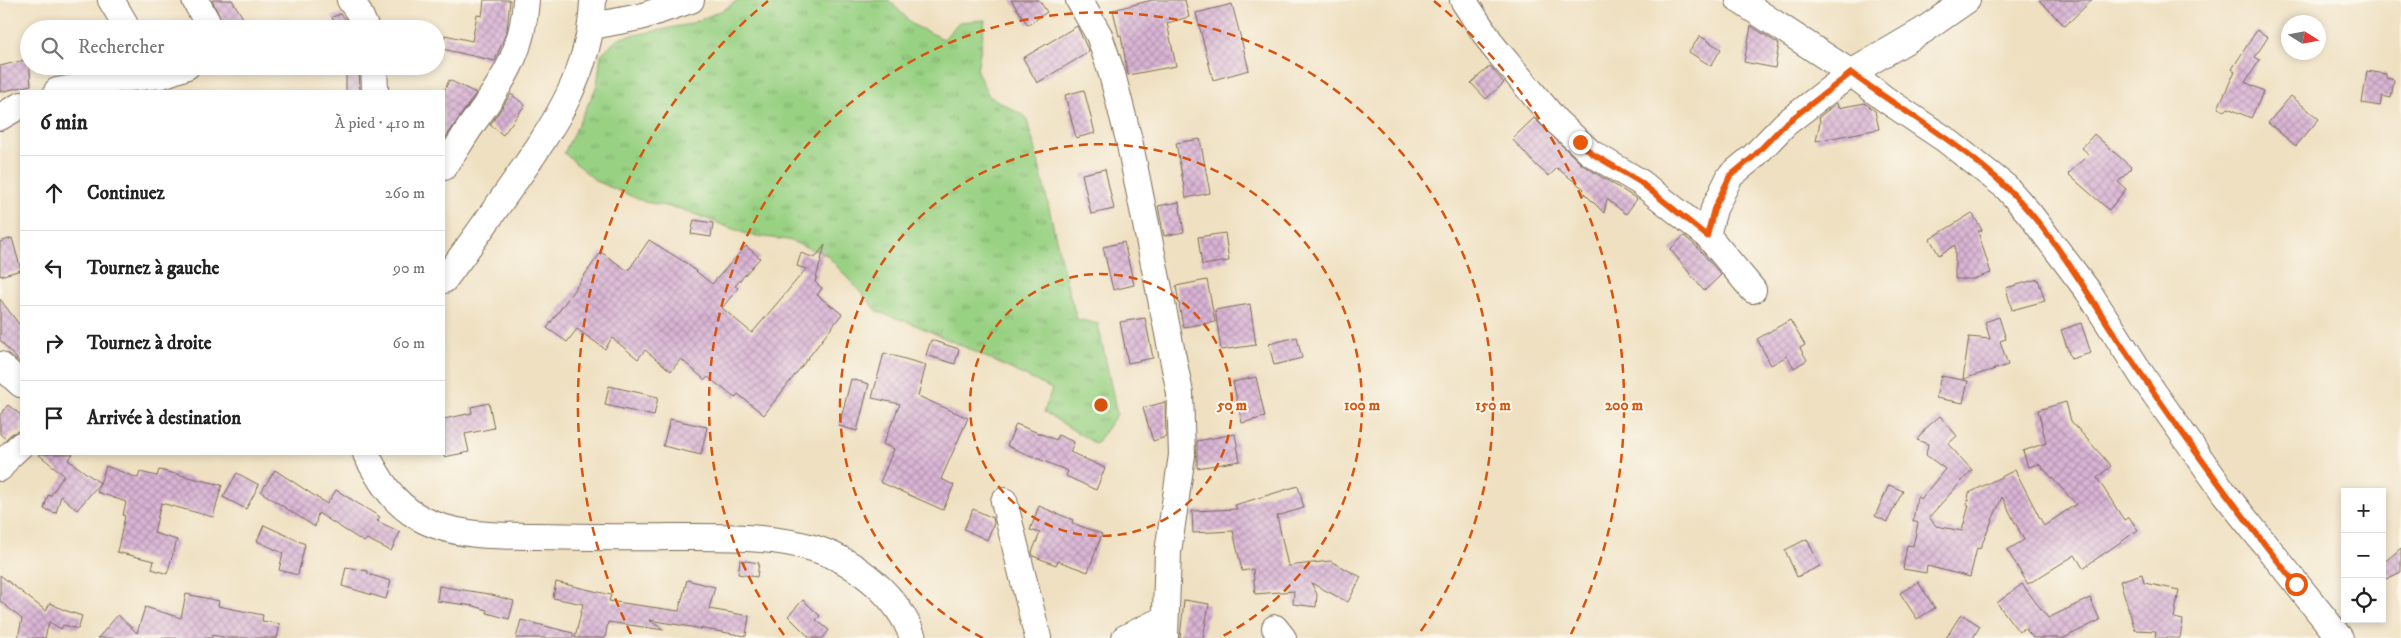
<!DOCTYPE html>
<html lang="fr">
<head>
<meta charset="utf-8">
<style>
  body { margin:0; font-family:"IM FELL DW Pica",serif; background:#f6f6f6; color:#222 }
  .controls { position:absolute; right:15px; bottom:15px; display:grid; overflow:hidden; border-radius:0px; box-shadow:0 2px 8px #0003 }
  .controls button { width:45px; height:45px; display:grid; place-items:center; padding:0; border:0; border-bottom:1px solid #e0e0e0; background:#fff; color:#222; font:25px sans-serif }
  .compass { position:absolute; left:2281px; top:15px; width:45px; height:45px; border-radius:50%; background:#fff; box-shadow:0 2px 8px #0003; rotate:101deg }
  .stop { position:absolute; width:15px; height:15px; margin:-11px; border:4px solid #ea580c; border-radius:50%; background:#fff }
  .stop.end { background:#ea580c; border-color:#fff; box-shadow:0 1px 5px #0008 }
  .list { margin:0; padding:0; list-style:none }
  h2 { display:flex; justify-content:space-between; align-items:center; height:65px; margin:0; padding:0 20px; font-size:21px }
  h2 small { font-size:16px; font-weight:400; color:#767676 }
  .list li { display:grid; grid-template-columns:32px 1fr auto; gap:15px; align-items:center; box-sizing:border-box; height:75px; padding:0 20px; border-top:1px solid #e0e0e0 }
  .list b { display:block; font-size:19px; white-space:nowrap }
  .list em { font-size:16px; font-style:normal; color:#767676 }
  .icon { flex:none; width:28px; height:28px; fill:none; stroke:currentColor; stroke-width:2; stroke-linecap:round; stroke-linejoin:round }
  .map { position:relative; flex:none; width:2401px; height:638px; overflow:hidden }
  .search { position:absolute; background:#fff; box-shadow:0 2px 8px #0003; left:20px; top:20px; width:425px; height:55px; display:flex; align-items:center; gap:12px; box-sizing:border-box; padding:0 18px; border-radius:28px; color:#767676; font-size:19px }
  .panel { position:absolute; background:#fff; box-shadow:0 2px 8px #0003; left:20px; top:90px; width:425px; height:365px; border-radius:0px }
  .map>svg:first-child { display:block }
</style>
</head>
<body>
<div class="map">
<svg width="2401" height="638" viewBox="0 0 2401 638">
  <defs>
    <pattern id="grass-tufts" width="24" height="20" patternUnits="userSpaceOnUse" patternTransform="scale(1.25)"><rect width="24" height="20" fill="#99d183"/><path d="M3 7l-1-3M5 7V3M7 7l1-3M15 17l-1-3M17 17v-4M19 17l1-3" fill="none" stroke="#7eaa6b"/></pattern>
    <pattern id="building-cross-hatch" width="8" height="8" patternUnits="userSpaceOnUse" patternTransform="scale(1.25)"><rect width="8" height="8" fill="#d9b4d5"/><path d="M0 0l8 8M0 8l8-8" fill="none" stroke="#b193ac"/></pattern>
  </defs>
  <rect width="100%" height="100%" fill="#fbf7ec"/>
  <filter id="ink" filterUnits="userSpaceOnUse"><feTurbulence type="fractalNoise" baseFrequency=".02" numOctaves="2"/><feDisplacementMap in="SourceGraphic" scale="10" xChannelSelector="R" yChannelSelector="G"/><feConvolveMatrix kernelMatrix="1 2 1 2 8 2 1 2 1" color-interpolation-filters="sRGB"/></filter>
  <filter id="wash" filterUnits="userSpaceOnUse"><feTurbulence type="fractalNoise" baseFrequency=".0096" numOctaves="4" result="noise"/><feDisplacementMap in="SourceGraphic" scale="20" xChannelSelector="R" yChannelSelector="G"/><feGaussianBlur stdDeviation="1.12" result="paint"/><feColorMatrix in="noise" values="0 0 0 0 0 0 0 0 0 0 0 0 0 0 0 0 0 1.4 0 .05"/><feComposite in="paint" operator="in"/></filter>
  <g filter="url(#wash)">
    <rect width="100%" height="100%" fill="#efe0c1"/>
    <path fill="url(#grass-tufts)" stroke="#6a7e50" d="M738,0H889L913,25L944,39L959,22L985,20L977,71L989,96L1026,117C1046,183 1056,252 1077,319L1098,324L1117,414L1096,444L1044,412L1052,389L969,349L911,323L878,312L827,255L788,240L749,235L681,209L645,202L596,181L564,153L597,86L601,54L619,38L690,24L725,9Z"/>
    <g id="blocks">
      <path fill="url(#building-cross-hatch)" d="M212,0H232L250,29H225Z
        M484,0H510L507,30L495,61L442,49L445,35L472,41L477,15L482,16Z
        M1011,0H1039L1047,12L1028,25Z
        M1152,0H1185L1189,17L1167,23L1176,66L1128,75L1121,35L1119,36L1113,10Z
        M2039,0H2092L2065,26Z
        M1232,4L1249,70L1213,80L1196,13Z
        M341,14L345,19L349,29H337L332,17Z
        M1077,26L1089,52L1037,83L1023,58Z
        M1751,26L1779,44L1775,68L1744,62Z
        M2257,30L2268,37L2255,57L2260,60L2245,82L2264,91L2251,118L2228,108L2225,111L2218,108L2235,71L2232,69Z
        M1700,36L1721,49L1711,66L1689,52Z
        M29,59L31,85L0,92V66Z
        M346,66H359L360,91H346Z
        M1490,66L1504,83L1486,99L1471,83Z
        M2367,71L2386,74V78L2394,80L2391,98L2382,96L2380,106L2362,103Z
        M449,80L476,93L444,140V92Z
        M1084,90L1095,133L1076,138L1065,95Z
        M511,94L525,105L503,135L490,125Z
        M2291,96L2319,119L2296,146L2268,123Z
        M1837,103L1838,108L1865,103L1875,111L1879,129L1816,141L1820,122L1819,117Z
        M1534,118L1581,164L1637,199L1626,214L1607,199L1604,213L1582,191L1584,189L1557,168L1549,176L1538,167L1512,139Z
        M2094,134L2132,168L2118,182L2126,189L2109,210L2068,174L2089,154L2082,148Z
        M1200,139L1210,193L1186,198L1176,143Z
        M1105,169L1114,209L1091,214L1082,174Z
        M1179,202L1184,232L1164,236L1158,206Z
        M1972,213L1982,230L1978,232L1991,273L1973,279H1955V245L1939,255L1930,239Z
        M694,220L713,223L711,237L691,234Z
        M1225,233L1229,261L1202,265L1198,237Z
        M1684,236L1696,246L1721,275L1704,291L1670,249Z
        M12,238L21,270L0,276V242Z
        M649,240L686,263L712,284L746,246L760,258L735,286L738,288L722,308L752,333L806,269L797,266L801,253L815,258L825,245L815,282L822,288L817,295L842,314L764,415L738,394L735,398L708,377L705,380L681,359L671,371L645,350L638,359L612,338L605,349L577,329L567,342L547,328L601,252L628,271Z
        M1124,242L1134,285L1113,290L1103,247Z
        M2038,279L2045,301L2012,310L2006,288Z
        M1207,280L1215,322L1183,327L1176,286Z
        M0,299L21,327V364L0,340Z
        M1250,304L1256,345L1221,350L1215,310Z
        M1999,317L2006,339L2000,341L2008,365L1963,379L1969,337L1990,339L1985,322Z
        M1145,318L1153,358L1128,363L1120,322Z
        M1790,320L1805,345L1800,348L1807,360L1794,368L1787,356L1771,365L1757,339Z
        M2081,323L2091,353L2071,359L2061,330Z
        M1297,337L1302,358L1274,365L1269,344Z
        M931,340L959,349L955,364L926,355Z
        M884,353L926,365L918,396L968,418L941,479L954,485L943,510L880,482L894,449L883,444L900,404L872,398Z
        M1941,376L1968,381L1963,403L1936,398Z
        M1256,377L1265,417L1242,423L1233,382Z
        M851,379L869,384L857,431L839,426Z
        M609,386L658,397L654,416L605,405Z
        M1165,402L1166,437L1153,441L1143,408Z
        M2066,402L2071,421L2111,466L2097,478L2124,520L2129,517L2138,530L2083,568L2075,555L2028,584L2007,550L2024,540L2002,497L1980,549L1977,548L1970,577L1927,566L1926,573L1903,569L1907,545L1913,546L1918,523L1913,521L1917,497L1921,499L1945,469L1926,455L1928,444L1917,440L1926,428L1940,416L1957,436L1948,444L1972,470L1929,517L1936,526L1962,531L1969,505H1967L1969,493L2015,470L2044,526L2076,504L2039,464L2028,467L2023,451L2046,443L2038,410Z
        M489,403L494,428L465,434L469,452L444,457V419L472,413L471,407Z
        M8,405L21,415V430L11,434L6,439L0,434V415Z
        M670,419L707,427L701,455L663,446Z
        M1016,424L1056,440L1058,435L1074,442L1070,452L1105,468L1096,490L1066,476L1068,471L1007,446Z
        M1235,434L1240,461L1197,468V441Z
        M38,454H73L68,460L100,483L77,510L61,496L56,513L44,509L48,495L50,496L64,475Z
        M106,466L138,478L140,472L157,476L159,470L222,485L213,517L161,503L154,533L177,540L167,574L152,569L154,561L117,552L125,516L123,515L126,502L97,492Z
        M275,470L327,504L336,490L380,517L377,521L400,532L391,551L367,539L364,542L318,513L315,527L261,492Z
        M237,473L259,485L246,509L223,497Z
        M1889,485L1903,491L1887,522L1875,516Z
        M1298,486L1304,508L1277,516L1288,566L1330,561L1361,577L1348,602L1311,583L1317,594L1316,607L1293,604L1294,591L1255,594L1253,569L1242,571L1233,531L1193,533L1192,511L1237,509L1235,505Z
        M1039,506L1073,520L1072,523L1102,534L1088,572L1058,561L1056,565L1033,556L1032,552L1040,533L1030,530Z
        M973,509L993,518L994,523L987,540L964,529Z
        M264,525L305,544L298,575L279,570L283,553L257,541Z
        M1807,539L1820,566L1797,577L1785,550Z
        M2401,548V572L2382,581V564Z
        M740,560L759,563L757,577L738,574Z
        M346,567L368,571V574L391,581L386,599L342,586Z
        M2142,574L2144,583L2179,590L2174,618L2183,620L2180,638H2155L2156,631L2135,630L2120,581Z
        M0,575L46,611L50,603L64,610L82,616L78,629L63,625L61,629L49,622L45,638H18L22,619L0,601Z
        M687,580L715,587L709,609L749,616L746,636L649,620L664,630L608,622L605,638H575L583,604L553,598L556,582L611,595L609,601L679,611Z
        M1918,582L1935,608L1917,619L1900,593Z
        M2022,584L2048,618L2090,598L2100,620L2064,638H2033L2025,628L2019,632L1997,603Z
        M439,586L488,594L514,601L509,619L487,613V610L474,606L437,601Z
        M186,594L219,601L218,606L263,615L262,621L280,624L277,638H228L212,635V638H98L118,615L137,633L145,607L181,618Z
        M803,600L820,616L816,620L829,630L823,638H810L788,616Z
        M1184,600L1209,604L1203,638H1180Z
        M1961,614L1980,626L1973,638H1946Z
        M521,620L573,633V638H516Z"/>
    </g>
  </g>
  <g filter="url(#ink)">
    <use href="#blocks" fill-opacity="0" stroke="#7a6a57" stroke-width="1"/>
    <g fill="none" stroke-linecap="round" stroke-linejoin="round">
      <defs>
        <path id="minor" d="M111,0L124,22V29
          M195,0L207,22V29
          M350,0L358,11L366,29
          M1079,0L1099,35L1112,74L1129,140L1180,393L1182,455L1168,552L1165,638
          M1463,0L1493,46L1556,121L1591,153L1640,182L1707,235L1753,290
          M1739,0L1851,73L1885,99L1946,140L2006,187L2029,213L2088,291L2145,380L2225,494L2340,638
          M593,26L640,17L691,0
          M374,66L375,91
          M120,79L162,75L187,66
          M57,91L120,79L123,66
          M0,117L21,105
          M444,167C456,150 466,132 478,116C506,77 523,49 526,0
          M1707,235L1714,209L1730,176L1753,157L1785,124L1851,73L1924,30L1967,0
          M444,280C466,251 487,221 508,191C550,131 591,76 593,0
          M0,365L21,384
          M366,454C379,479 392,502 418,517C453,537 498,536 536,536C581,537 625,538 669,537C716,537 770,535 816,549C857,562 899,597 913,638
          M0,468L8,457L21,445
          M1004,501L1038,638
          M1275,628L1283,638
          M1125,638L1164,619"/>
      </defs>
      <use href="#minor" stroke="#7a6a57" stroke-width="28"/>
      <use href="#minor" stroke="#fff" stroke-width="26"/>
    </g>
  </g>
  <g fill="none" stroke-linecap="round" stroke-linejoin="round" filter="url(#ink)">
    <path stroke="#ea580c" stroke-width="6" d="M1580,142L1591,153L1640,182L1707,236L1714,209L1730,176L1753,157L1785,124L1851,73C1902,111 1960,143 2006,187C2054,233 2088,295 2124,349C2179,430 2235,508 2296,584"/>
  </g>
  <g fill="none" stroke="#d7540e" stroke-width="2.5" stroke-dasharray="9 6">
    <circle cx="1101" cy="405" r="131"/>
    <path d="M983 638A261 261 0 1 1 1219 638"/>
    <path d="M784 635A392 392 0 1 1 1418 635"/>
    <path d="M631 634A523 523 0 0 1 768 1M1434 1A523 523 0 0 1 1571 634"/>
  </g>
  <circle cx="1101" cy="405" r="8" fill="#d7540e" stroke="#fbf7ec" stroke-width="2.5"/>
  <g font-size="15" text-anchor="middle" font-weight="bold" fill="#d7540e" stroke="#fbf7ec" stroke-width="4" stroke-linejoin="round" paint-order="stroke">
    <text x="1232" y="410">50 m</text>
    <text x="1362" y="410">100 m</text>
    <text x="1493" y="410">150 m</text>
    <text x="1624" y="410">200 m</text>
  </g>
</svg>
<div class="controls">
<button>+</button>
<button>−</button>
<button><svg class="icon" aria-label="locate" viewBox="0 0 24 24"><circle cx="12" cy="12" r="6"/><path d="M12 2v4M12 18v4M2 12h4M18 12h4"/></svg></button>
</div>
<svg class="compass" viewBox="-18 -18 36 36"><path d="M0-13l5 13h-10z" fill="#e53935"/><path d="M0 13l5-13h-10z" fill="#767676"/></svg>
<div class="stop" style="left:2296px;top:584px"></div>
<div class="stop end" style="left:1580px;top:142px"></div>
<div class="search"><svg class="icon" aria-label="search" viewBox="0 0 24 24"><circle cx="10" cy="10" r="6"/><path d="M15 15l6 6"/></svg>Rechercher</div>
<section class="panel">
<h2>6 min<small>À pied · 410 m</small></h2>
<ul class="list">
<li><svg class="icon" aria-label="ahead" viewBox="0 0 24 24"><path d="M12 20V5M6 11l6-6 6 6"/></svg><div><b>Continuez</b></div><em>260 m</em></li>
<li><svg class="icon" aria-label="left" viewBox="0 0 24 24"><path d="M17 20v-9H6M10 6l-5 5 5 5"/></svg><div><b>Tournez à gauche</b></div><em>90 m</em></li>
<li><svg class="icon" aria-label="right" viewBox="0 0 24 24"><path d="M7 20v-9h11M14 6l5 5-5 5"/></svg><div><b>Tournez à droite</b></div><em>60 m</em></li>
<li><svg class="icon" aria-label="arrive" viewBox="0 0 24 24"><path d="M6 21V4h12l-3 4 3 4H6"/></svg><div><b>Arrivée à destination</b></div></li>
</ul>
</section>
</div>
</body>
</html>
